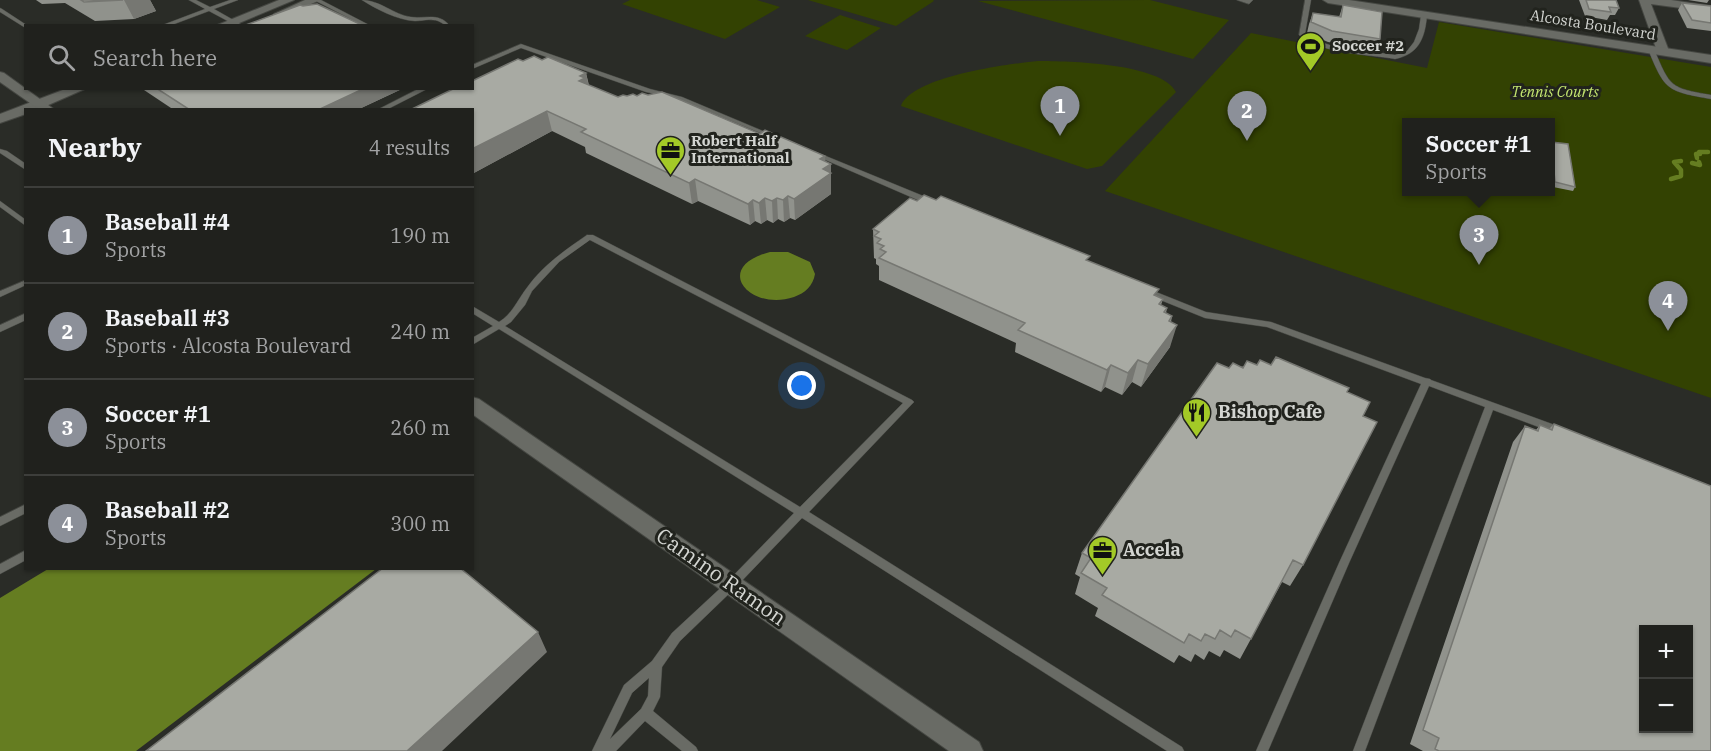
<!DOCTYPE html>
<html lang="en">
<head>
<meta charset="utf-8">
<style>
  body { margin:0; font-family:"IBM Plex Serif",serif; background:#2d2e2a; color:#f1f3f6 }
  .controls { position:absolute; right:18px; bottom:18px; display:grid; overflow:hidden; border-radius:0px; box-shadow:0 2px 4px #0004 }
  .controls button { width:54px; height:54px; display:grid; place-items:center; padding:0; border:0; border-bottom:2px solid #3d3e3b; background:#20211d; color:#f1f3f6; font:30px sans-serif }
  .you { position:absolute; left:802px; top:386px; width:21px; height:21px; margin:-15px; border:4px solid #fff; border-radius:50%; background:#1a73e8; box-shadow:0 0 0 9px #1a73e833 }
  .badge { display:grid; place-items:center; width:39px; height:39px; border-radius:50%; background:#8c9099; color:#fff; font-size:20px; font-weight:700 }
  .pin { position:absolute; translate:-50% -50px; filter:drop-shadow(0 2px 3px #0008) }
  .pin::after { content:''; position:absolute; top:32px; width:21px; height:18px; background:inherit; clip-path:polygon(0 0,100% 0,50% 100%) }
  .popup { position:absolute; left:1402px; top:118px; width:153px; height:78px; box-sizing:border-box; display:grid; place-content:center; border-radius:0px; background:#20211d; filter:drop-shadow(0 2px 4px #0005); font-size:20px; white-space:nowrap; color:#a2a3a4 }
  .popup b { font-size:22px; color:#f1f3f6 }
  .popup::after { content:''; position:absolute; left:50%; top:100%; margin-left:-12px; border:12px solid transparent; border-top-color:#20211d }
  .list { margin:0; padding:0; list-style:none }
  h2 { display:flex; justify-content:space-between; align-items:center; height:78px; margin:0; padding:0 24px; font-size:26px }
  h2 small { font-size:20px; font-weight:400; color:#a2a3a4 }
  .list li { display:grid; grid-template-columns:39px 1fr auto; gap:18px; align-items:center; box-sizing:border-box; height:96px; padding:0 24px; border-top:2px solid #3d3e3b }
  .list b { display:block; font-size:22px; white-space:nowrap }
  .list p { margin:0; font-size:20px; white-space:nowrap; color:#a2a3a4 }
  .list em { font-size:20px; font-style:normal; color:#a2a3a4 }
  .icon { flex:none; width:33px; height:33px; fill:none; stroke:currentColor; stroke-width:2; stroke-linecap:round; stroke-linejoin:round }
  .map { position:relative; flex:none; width:1711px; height:751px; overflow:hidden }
  .search { position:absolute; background:#20211d; box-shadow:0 2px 4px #0004; left:24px; top:24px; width:450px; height:66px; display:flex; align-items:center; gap:15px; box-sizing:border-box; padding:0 21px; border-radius:0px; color:#a2a3a4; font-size:22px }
  .panel { position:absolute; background:#20211d; box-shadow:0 2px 4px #0004; left:24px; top:108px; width:450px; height:462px; border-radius:0px }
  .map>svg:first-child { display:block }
</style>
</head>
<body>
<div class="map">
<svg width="1711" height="751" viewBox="0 0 1711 751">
  <rect width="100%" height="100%" fill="#2a2c27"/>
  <path fill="#334202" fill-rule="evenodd" d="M630,0H757L780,7L725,39L622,4Z
    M808,0H933L934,1L896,26Z
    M1150,0L1229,20L1193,59L978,1Z
    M840,15L881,28L847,50L805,36Z
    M1439,22L1711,67V398L1105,191L1251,33L1427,68ZM1407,122H1551V192H1407Z
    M1038,61C1068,61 1161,63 1176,92L1102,166L1087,169L901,106C913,76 1009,64 1038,61Z"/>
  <path fill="#657d21" d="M770,252H788L810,262L815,274C813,286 805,293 794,297C750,312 711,267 770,252Z
    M48,569V568L376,569L136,751H0V598Z"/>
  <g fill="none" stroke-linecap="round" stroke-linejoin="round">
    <path stroke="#657d21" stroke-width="4.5" d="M1697,158L1696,154H1700L1699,152H1708
      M1692,163L1700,165L1699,162
      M1671,179L1681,176V170L1674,162L1681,161"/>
    <defs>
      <path id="lane" d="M189,0H196L210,7L230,0H238L214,9L244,26H237L209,11L169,26H160L205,9Z
        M314,0H321L371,26H364Z
        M362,0C380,0 394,15 411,17C426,19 439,12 450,26C443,26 441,20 433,20C427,19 421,21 415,21C397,20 376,9 362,0Z
        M1237,0H1253L1249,4Z
        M1305,0H1311L1305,34L1311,39L1333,46L1395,55L1407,51L1414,42L1419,29L1421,15L1424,13L1427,15C1425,38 1419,54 1395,59C1367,54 1321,54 1299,35Z
        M0,8L2,9L28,26L24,27L0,12Z
        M521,44L650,89L682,97L775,136L772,138L770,137L678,99L646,92L521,48L472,69V65Z
        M1651,47L1654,49C1670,87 1670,88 1711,95V99C1667,91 1665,91 1648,49Z
        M420,88H429L386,110H377Z
        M0,149L7,151L26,164V170L0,153Z
        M816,152L933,200L934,202L933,204H927L814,155L813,154Z
        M0,201L26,220V226L0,207Z
        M587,235H593L912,400L914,402L912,404L809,512L1182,747L1184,751H1167L802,518L735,588L680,641L662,667L660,697L653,711L696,747L698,751H682L645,721L616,751H592L624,685L652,661L672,633L727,582L794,513L499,329L472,345V338L493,326L472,313V306L499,322C512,314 517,301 526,289C542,266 564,251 587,235ZM590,240L903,403L800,507L505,326L511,322L525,305L532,291L559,262ZM649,678L648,696L641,709L610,739L632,693Z
        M26,280V285L0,297V291Z
        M1146,288L1206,312L1271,322L1425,378L1430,379L1431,380L1563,428L1565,431L1563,434L1560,435L1493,410L1365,751H1353L1485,407L1429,386L1349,563L1268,751H1256L1339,563L1421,384L1267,327L1205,318L1143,293L1142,291Z
        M26,313V320L0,332V325Z
        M26,504V513L0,526V517Z
        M26,550V560L0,574V564Z"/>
      <path id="street" d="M279,0H294L232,26H215Z
        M305,0H320L284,16L280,17L274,14Z
        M1639,0H1671L1711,6V12L1651,4L1669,51L1663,55L1657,51Z
        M68,88H87L37,110H26V114L0,123V114Z"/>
      <path id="secondary" d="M1323,0H1349L1711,55V63L1328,3Z
        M0,72L4,73L55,110H40L0,82Z
        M472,397L479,399L979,742L983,751H949L472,414Z"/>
    </defs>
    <use href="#lane" stroke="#454742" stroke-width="1"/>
    <use href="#street" stroke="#454742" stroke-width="2"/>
    <use href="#secondary" stroke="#454742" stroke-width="2"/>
    <use href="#lane" fill="#696b65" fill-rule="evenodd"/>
    <use href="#street" fill="#696b65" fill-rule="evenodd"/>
    <use href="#secondary" fill="#696b65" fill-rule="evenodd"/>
  </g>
  <path fill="#90928c" d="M36,0H150L156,11L134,19L95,21L65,3L42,4Z
    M1579,0H1616L1619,8L1615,15H1610L1607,20L1585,16Z
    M1688,0H1709L1707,3Z
    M1682,3L1711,6V31L1687,28L1678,10Z
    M1343,5L1380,39L1376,50L1328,42L1307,33L1309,24L1313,13L1339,17Z
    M542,60L586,73L589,85L618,97L648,95L825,156V161L831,164V194L795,220L790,218L784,222L778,219L773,223L767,220L761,224L755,221L750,225L698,201L692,204L586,153L585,147L552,131L472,174V110L523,61Z
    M141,88H404L357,110H174Z
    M1551,142L1575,187L1573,191L1553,187L1551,170Z
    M873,229L1089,261L1163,299L1161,305L1167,308L1166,313L1172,316L1171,322L1170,347L1141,387L1132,382L1122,395L1105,387L1101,392L1015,352L1016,343L879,280V266L876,264V259L874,258Z
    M1257,365H1271L1348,392L1363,416L1303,565L1290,586L1282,582L1240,659L1224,650L1220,657L1209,651L1204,660L1195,654L1191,662L1179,655L1174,663L1095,616L1098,608L1075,594L1080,577L1075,574L1082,553L1229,368Z
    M1554,424L1711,751H1423L1410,744L1513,442L1525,426L1536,430L1540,425L1549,429Z"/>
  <path fill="#767772" d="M124,0H150L156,11L134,19Z
    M586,73L590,93L579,81L580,76Z
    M365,88H404L357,110H318Z
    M547,111L552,131L472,174V149Z
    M825,156L826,168L831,164V194L795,220L794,199L820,159Z
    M695,179L698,201L692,204L689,183Z
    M788,196L790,218L784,222L783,200Z
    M765,198L767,220L761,224L759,203Z
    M777,198L778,219L773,223L772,201Z
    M753,200L755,221L750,225L748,204Z
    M1177,325L1170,347L1141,387L1148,364Z
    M1138,360L1132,382L1122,395L1128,373Z
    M1111,365L1105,387L1101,392L1107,370Z
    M538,632L547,652L442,751H407Z"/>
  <path fill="#a8aaa3" stroke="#767772" stroke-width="1.5" fill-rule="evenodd" d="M81,0H123L84,2Z
    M1586,0H1616L1619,8L1609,7L1611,12L1589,9Z
    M1682,3L1711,6V23L1692,20Z
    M317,4L364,26H243L300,5L303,6Z
    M1343,5L1382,12L1380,39L1332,31L1311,22L1313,13L1341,17Z
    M534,56L542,60L548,57L586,73L580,76L585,78L579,81L618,97L623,95L627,96L633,94L637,96L642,93L648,95L662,92L760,134L765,130L825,156L820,159L831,164L823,169L831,173L794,199L788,196L783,200L777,198L772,201L765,198L759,203L753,200L748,204L695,179L689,183L581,132L586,129L547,111L472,149V110H410L455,88H472V81L518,59L523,61Z
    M156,88H365L318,110H190Z
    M1551,142L1568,144L1575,187L1555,182Z
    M924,195L936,200L941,196L1090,256L1086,260L1159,289L1154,295L1163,299L1159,304L1167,308L1164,312L1172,316L1169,321L1177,325L1148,364L1138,360L1128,373L1111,365L1107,370L1018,330L1025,323L879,258L886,252L880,249L884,246L877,243L881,239L874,236L879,232L873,229L910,198L917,201Z
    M1276,357L1349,388L1347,392L1370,402L1363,416L1377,422L1303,565L1293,560L1251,639L1235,630L1231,637L1220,630L1215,639L1205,634L1201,641L1189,634L1184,643L1102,595L1107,588L1081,573L1091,558L1082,553L1217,363L1229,368L1233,363L1243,368L1247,361L1257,365L1260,360L1271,365Z
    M1554,424L1711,486V751H1439L1435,749L1439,738L1423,730L1525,426L1538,431L1540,425L1552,430ZM1644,630H1689V729H1644Z
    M383,568H460L538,632L407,751H146Z"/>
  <defs>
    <symbol id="stadium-pin" viewBox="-11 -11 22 30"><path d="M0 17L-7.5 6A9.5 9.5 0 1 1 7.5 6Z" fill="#a3c927" stroke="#21231d"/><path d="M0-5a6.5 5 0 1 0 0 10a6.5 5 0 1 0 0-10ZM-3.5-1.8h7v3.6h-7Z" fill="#111"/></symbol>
    <symbol id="office-pin" viewBox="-11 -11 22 30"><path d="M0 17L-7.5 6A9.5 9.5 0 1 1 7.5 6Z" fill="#a3c927" stroke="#21231d"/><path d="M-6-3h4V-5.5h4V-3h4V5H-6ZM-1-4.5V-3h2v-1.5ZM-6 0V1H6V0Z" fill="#111"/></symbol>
    <symbol id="restaurant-pin" viewBox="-11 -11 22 30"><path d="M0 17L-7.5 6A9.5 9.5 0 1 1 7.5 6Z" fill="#a3c927" stroke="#21231d"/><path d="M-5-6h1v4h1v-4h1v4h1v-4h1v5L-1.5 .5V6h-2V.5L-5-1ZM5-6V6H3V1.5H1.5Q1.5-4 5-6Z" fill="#111"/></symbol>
  </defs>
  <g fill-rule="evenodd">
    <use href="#stadium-pin" x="1294" y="30" width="33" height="45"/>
    <use href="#office-pin" x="654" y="134" width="33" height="45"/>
    <use href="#restaurant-pin" x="1180" y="396" width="33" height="45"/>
    <use href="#office-pin" x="1086" y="534" width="33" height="45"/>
  </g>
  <g text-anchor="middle" stroke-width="6" stroke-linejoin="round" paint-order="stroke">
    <g font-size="15" fill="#d3d5d1" stroke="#21231d">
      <text transform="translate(1593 25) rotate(9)" y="5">Alcosta Boulevard</text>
    </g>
    <g font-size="15" font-weight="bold" fill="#d3d5d1" stroke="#21231d" text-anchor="start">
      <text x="1332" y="51">Soccer #2</text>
      <text x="691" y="146">Robert Half<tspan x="691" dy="17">International</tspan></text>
    </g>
    <g font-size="15" font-style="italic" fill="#c4e670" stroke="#21231d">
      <text x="1555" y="97">Tennis Courts</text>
    </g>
    <g font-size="18" font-weight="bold" fill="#d3d5d1" stroke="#21231d" text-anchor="start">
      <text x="1218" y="418">Bishop Cafe</text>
      <text x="1123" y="556">Accela</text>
    </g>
    <g font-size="21" fill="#d3d5d1" stroke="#21231d">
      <text transform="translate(721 577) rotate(35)" y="7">Camino Ramon</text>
    </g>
  </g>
</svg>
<div class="controls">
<button>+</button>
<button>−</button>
</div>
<div class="you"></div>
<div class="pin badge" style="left:1060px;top:136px">1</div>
<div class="pin badge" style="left:1247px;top:141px">2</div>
<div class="pin badge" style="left:1479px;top:265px">3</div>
<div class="popup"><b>Soccer #1</b>Sports</div>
<div class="pin badge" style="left:1668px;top:331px">4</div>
<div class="search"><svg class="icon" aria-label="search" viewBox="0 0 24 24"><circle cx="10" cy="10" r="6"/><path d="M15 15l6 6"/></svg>Search here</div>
<section class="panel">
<h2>Nearby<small>4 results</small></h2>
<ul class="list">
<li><span class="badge">1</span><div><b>Baseball #4</b><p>Sports</p></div><em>190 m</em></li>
<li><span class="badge">2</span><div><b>Baseball #3</b><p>Sports · Alcosta Boulevard</p></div><em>240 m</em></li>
<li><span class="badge">3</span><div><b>Soccer #1</b><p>Sports</p></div><em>260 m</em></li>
<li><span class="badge">4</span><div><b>Baseball #2</b><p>Sports</p></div><em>300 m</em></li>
</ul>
</section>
</div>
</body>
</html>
